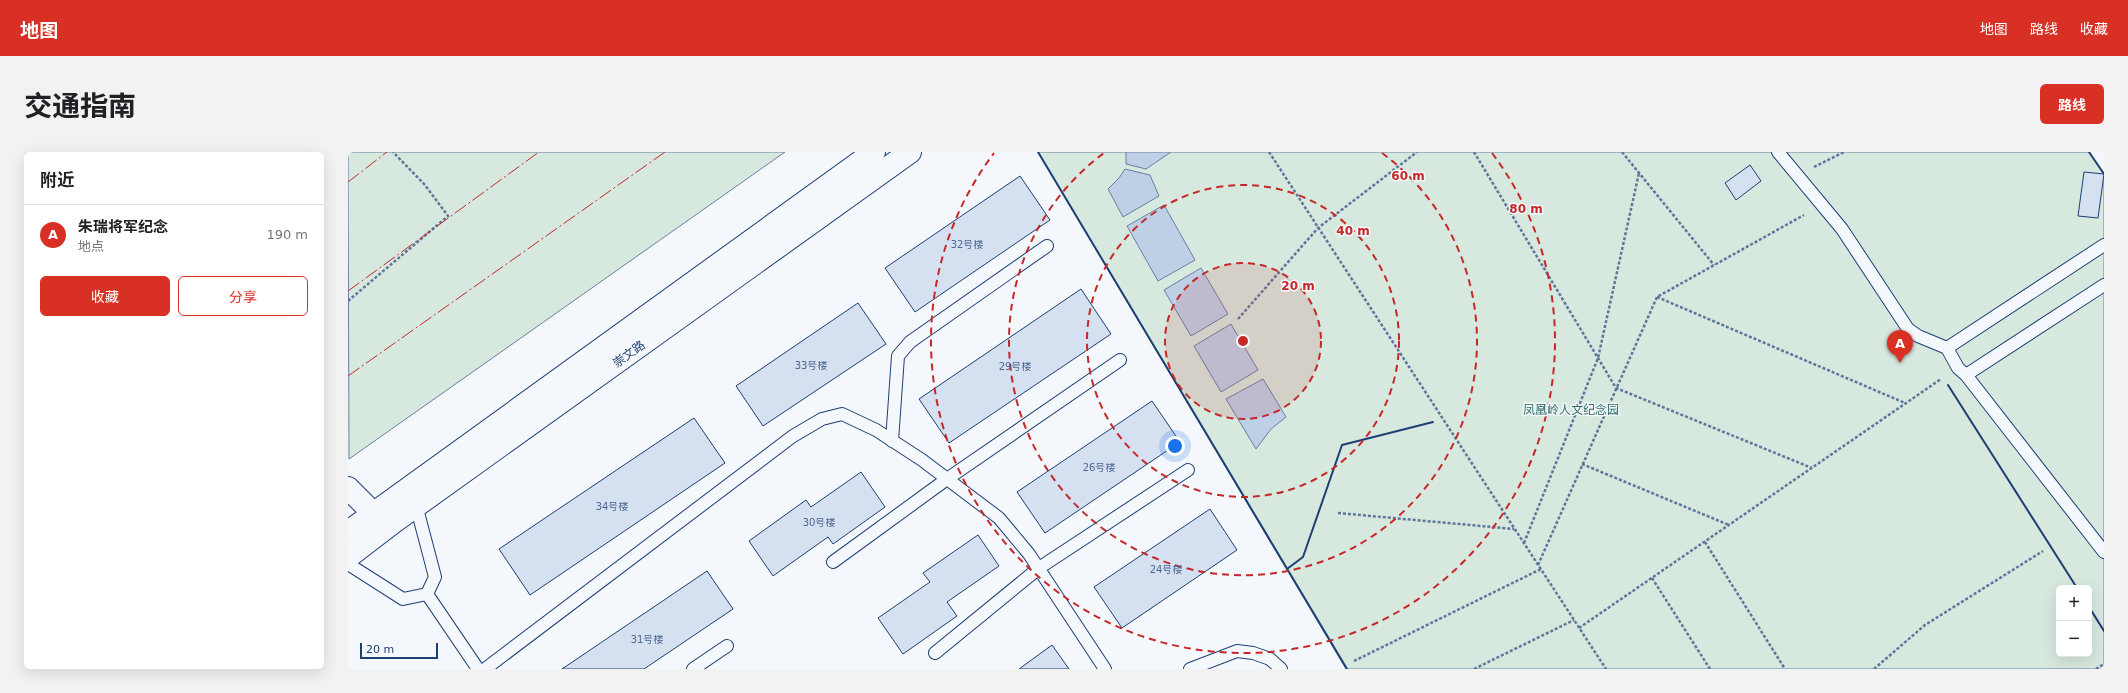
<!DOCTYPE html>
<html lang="zh">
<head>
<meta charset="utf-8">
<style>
  body { margin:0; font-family:"DejaVu Sans","Noto Sans SC",sans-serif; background:#f2f2f2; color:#202124 }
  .controls { position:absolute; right:12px; bottom:12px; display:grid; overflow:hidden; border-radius:6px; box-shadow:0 4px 16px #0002 }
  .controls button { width:36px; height:36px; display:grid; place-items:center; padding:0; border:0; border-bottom:1px solid #e0e0e0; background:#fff; color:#202124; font:20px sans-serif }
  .scale { position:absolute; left:12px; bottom:10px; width:78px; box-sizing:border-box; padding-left:4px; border:2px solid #1d3f73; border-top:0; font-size:11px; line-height:14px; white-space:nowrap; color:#1d3f73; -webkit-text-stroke:3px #f4f7fb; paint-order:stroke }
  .you { position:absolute; left:827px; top:294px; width:14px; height:14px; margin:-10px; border:3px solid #fff; border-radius:50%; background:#1a73e8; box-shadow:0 0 0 6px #1a73e833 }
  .badge { display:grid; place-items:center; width:26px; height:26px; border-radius:50%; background:#d93025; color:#fff; font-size:13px; font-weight:700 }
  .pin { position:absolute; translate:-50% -33px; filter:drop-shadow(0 1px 2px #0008) }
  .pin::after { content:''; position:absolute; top:21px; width:14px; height:12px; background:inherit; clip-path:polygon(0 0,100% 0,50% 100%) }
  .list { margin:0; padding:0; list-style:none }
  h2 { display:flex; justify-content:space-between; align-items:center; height:52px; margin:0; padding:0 16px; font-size:17px }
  h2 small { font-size:13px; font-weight:400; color:#757577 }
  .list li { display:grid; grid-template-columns:26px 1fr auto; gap:12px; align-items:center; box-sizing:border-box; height:60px; padding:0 16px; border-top:1px solid #e0e0e0 }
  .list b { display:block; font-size:15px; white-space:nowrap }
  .list p { margin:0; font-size:13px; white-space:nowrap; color:#757577 }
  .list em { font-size:13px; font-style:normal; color:#757577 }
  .actions { display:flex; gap:8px; padding:12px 16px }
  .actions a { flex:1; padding:9px 0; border:1px solid #d93025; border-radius:6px; text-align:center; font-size:14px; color:#d93025 }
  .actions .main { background:#d93025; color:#fff }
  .map { position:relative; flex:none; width:1756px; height:517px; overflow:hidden; border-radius:6px }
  header { display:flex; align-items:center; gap:24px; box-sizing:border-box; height:56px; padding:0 20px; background:#d93025; color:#fff }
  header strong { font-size:19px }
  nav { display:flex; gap:22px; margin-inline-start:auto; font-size:14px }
  .intro { display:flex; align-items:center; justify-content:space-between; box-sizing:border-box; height:96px; padding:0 24px }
  h1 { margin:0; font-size:28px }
  .button { padding:10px 18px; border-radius:6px; background:#d93025; color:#fff; font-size:14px; font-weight:700 }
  main { display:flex; gap:24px; padding:0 24px }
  aside { flex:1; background:#fff; border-radius:6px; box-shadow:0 4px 16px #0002 }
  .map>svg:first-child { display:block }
</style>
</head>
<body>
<header>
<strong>地图</strong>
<nav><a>地图</a><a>路线</a><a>收藏</a></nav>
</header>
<div class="intro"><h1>交通指南</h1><a class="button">路线</a></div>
<main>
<aside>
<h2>附近<small></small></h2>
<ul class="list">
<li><span class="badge">A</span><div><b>朱瑞将军纪念</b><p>地点</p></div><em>190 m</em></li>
</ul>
<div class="actions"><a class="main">收藏</a><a>分享</a></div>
</aside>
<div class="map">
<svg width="1756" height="517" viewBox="0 0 1756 517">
  <rect width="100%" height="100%" fill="#f4f7fb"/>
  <path fill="#d7e8df" stroke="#687fa3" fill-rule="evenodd" d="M0,0H437L1,307Z
    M690,0H1741L1756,22V517H998ZM1711,436H1741V502H1711Z"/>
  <path fill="#bed0e5" stroke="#687fa3" d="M778,0H823L798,17L778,12Z
    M777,17L802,23L811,44L775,65L760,37L771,26Z
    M816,53L847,108L810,129L779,74Z
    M853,116L880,162L843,184L816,138Z
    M883,172L910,218L873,240L846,194Z
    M915,227L938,265L923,277L908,297L878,247Z"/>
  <path fill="#d5e0f0" stroke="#1d3f73" d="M1402,13L1413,29L1388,48L1377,31Z
    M1736,20L1756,22L1750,66L1730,64Z
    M672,24L702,68L567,160L537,116Z
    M733,137L763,182L601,291L571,247Z
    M510,151L538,192L415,274L388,234Z
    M804,249L832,290L697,381L669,340Z
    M346,266L377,311L182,443L151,397Z
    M513,320L537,355L485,392L480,385L425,424L401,389L458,348L463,355Z
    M862,357L889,398L774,476L746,435Z
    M630,383L651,414L599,450L609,464L555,502L530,466L582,430L575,421Z
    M359,419L385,457L296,517H214Z
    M704,493L721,517H671Z"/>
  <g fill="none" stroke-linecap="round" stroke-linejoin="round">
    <defs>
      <path id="service" d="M1430,0L1494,77L1560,177L1570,184L1599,196
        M1756,93L1599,196L1610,216L1618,223L1756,133
        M1618,223L1756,400
        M544,289L550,204L562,190L699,94
        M485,410L599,327L772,208
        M0,412L55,447L79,442L87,425L67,349
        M79,442L130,517
        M587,501L691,416L840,318
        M137,517L445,284L474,267L494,262L528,278L574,308L651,366L681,402L757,517
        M345,517L379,494
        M842,517L889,499L905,501L922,507L933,517"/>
      <path id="minor" d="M0,336L25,361L43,368"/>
      <path id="tertiary" d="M0,380L526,0
        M0,405L47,369L562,0"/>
    </defs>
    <use href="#service" stroke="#1d3f73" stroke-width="14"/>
    <use href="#minor" stroke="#1d3f73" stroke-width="24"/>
    <use href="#tertiary" stroke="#1d3f73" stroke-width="24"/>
    <path stroke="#5e769c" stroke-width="2.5" stroke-dasharray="3 2" stroke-linecap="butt" d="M921,0L1258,517
      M1126,0L1268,236L1464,316
      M1274,0L1366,113
      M1466,15L1496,0
      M1309,145L1557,251
      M0,149L100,64L77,33L45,0
      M890,167L970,76L1069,0
      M1234,312L1381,373
      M990,361L1166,377
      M1357,390L1437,517
      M1176,391L1250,206L1291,21
      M1190,413L1309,145L1456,63
      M1304,426L1362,517
      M1231,476L1593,227
      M1006,509L1193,417
      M1126,517L1226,468
      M1526,517L1577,473L1695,399
      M1748,517L1756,512"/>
    <use href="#service" stroke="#f4f7fb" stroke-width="12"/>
    <use href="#minor" stroke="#f4f7fb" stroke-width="22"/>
    <use href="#tertiary" stroke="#f4f7fb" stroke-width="22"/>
    <path stroke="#1d3f73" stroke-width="2" d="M690,0L999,517
      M1741,0L1756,22
      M1600,233L1729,436
      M939,417L955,405L994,293L1085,270
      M1741,455L1756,479"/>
    <path stroke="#c62828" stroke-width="1" stroke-dasharray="14 3 2 3" stroke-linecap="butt" d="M0,30L39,0
      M0,139L191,0
      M0,224L317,0"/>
  </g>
  <circle cx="895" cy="189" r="78" fill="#c62828" fill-opacity=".12"/>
  <g fill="none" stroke="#c62828" stroke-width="2" stroke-dasharray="7 5">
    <circle cx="895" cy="189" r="78"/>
    <circle cx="895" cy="189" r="156"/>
    <path d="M1034 1A234 234 0 1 1 756 1"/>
    <path d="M1144 1A312 312 0 1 1 646 1"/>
  </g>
  <g text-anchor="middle" stroke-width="3" stroke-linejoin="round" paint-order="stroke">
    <g font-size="10" fill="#4b6792">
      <text x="619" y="96">32号楼</text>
      <text x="463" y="217">33号楼</text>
      <text x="667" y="218">29号楼</text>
      <text x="751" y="319">26号楼</text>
      <text x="264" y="358">34号楼</text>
      <text x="471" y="374">30号楼</text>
      <text x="818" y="421">24号楼</text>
      <text x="299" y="491">31号楼</text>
    </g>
    <g font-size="12" fill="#1d3f73" stroke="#f4f7fb">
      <text transform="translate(281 202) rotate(-36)" y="4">崇文路</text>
    </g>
    <g font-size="12" fill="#2c6c60" stroke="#f4f7fb">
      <text x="1223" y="262">凤凰岭人文纪念园</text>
    </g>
  </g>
  <circle cx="895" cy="189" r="6" fill="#c62828" stroke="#f4f7fb" stroke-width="2"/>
  <g font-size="12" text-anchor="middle" font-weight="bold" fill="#c62828" stroke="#f4f7fb" stroke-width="3" stroke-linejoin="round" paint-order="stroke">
    <text x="1060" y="28">60 m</text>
    <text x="1178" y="61">80 m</text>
    <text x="1005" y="83">40 m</text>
    <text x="950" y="138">20 m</text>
  </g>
</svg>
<div class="controls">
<button>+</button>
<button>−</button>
</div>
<div class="scale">20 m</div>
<div class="you"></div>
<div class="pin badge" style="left:1552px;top:211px">A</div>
</div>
</main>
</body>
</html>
